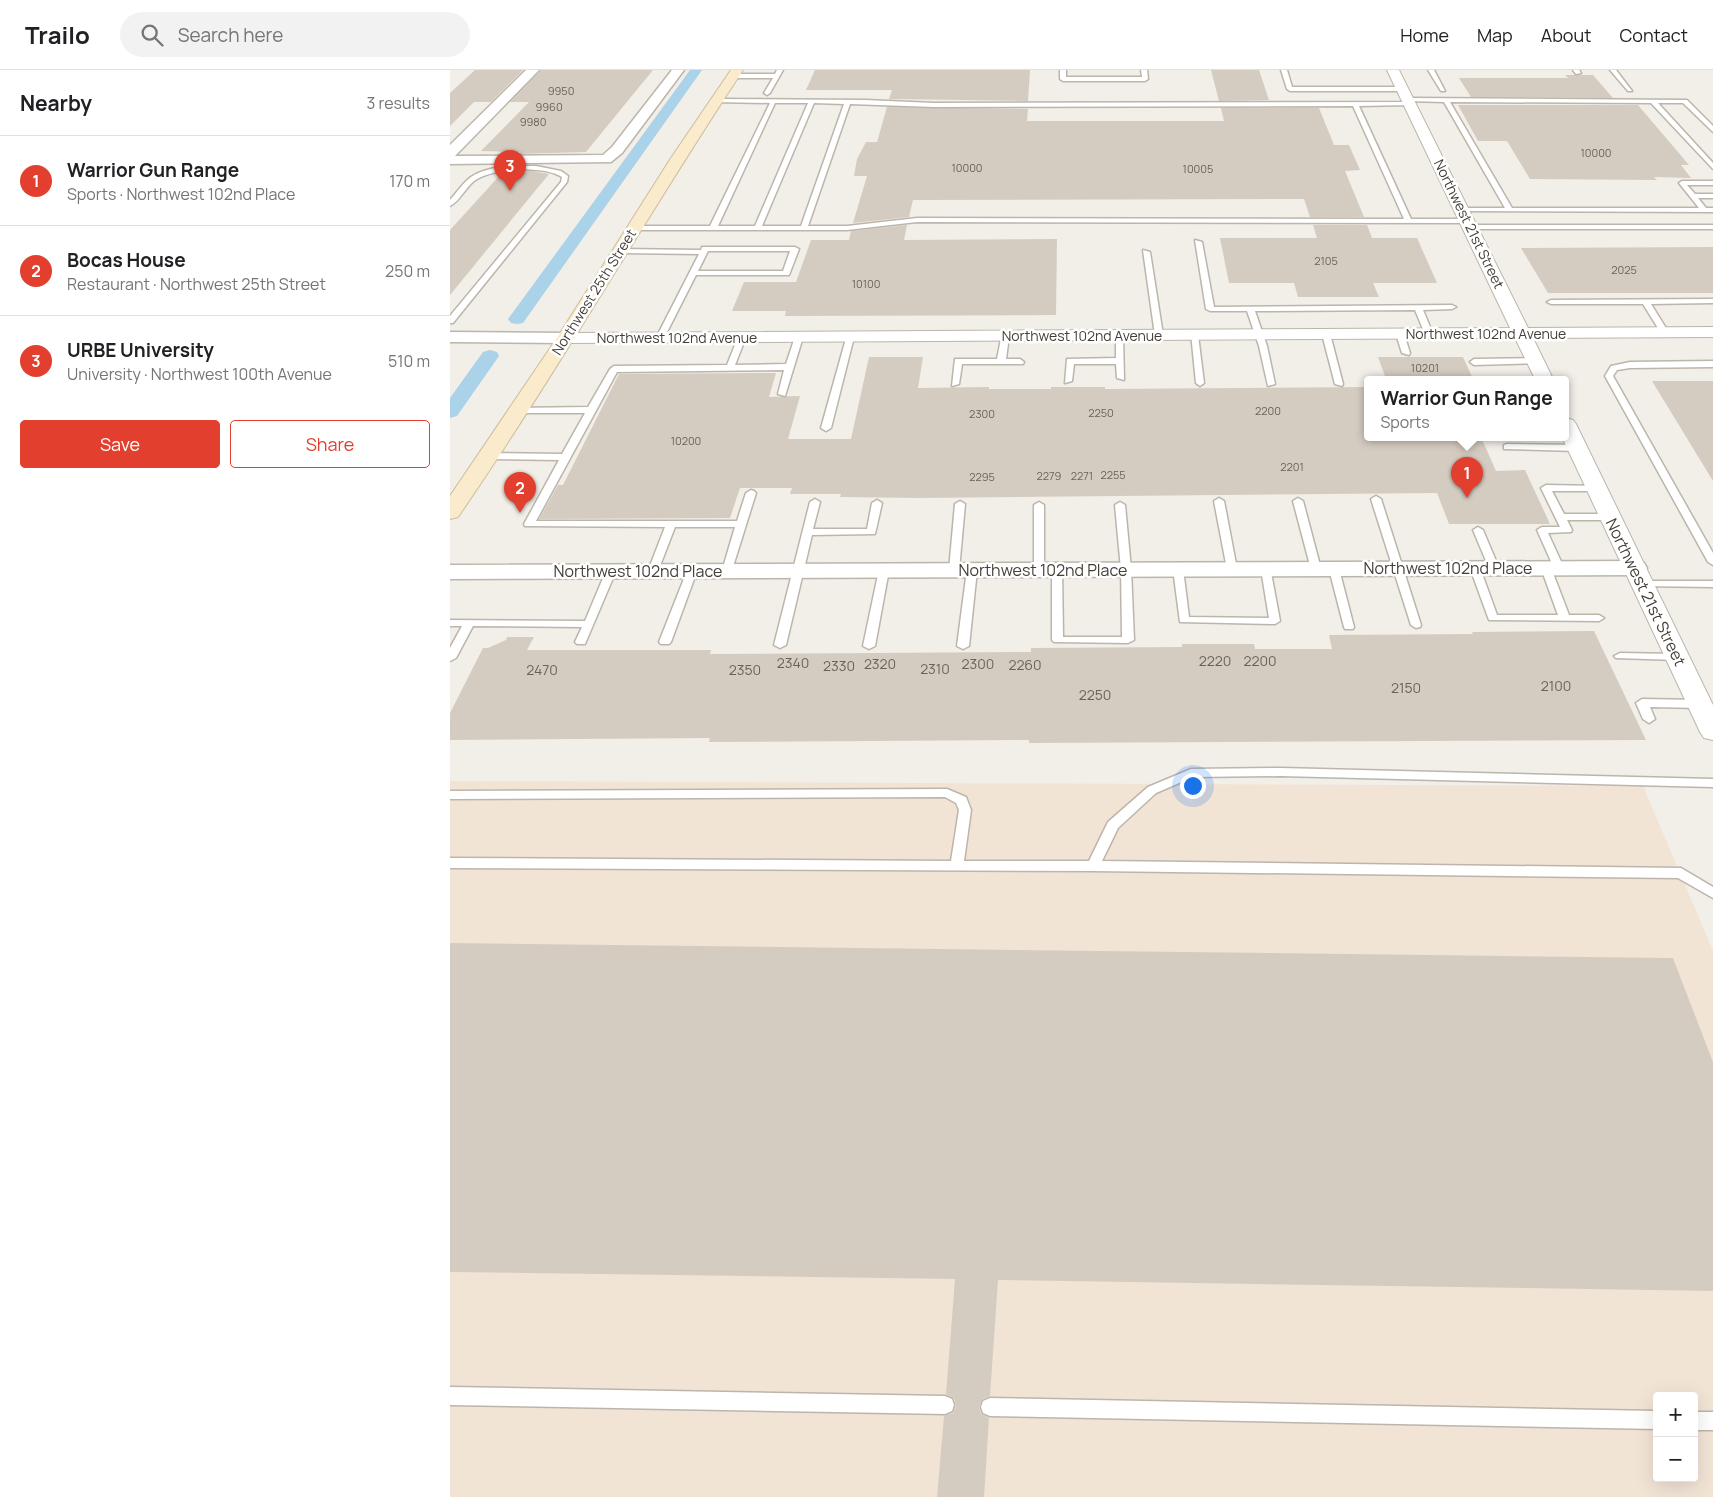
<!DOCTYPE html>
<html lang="en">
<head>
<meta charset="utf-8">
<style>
  body { margin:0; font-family:Manrope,sans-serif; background:#f2f2f2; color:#202124 }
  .controls { position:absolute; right:15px; bottom:15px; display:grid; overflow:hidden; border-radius:5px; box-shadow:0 5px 20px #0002 }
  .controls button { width:45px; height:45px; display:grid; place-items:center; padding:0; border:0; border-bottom:1px solid #e0e0e0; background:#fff; color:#202124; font:25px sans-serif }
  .you { position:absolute; left:742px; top:715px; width:18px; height:18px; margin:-12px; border:4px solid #fff; border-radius:50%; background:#1a73e8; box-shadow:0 0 0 8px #1a73e833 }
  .badge { display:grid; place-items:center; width:32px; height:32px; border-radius:50%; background:#e23f2e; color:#fff; font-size:16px; font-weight:700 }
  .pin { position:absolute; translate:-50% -41px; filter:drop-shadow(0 1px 2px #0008) }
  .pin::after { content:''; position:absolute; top:26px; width:18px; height:15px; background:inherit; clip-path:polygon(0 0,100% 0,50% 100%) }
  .popup { position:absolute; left:914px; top:306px; width:205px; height:65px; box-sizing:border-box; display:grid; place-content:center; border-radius:5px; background:#fff; filter:drop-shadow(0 1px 4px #0005); font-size:16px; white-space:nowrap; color:#757577 }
  .popup b { font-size:19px; color:#202124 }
  .popup::after { content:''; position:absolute; left:50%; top:100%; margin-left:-10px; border:10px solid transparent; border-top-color:#fff }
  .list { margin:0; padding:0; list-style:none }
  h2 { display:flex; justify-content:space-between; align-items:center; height:65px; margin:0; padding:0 20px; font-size:21px }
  h2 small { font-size:16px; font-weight:400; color:#757577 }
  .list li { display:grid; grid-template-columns:32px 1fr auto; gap:15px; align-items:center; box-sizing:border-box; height:90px; padding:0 20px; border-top:1px solid #e0e0e0 }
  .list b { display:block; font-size:19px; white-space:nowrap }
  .list p { margin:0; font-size:16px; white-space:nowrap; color:#757577 }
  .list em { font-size:16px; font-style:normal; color:#757577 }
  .actions { display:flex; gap:10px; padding:15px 20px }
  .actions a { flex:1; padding:11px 0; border:1px solid #e23f2e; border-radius:5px; text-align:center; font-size:18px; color:#e23f2e }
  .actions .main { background:#e23f2e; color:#fff }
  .icon { flex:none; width:28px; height:28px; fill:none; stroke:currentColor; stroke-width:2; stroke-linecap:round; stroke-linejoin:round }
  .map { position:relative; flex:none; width:1263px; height:1427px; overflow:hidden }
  header { display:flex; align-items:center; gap:30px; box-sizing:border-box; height:70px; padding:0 25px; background:#fff; border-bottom:1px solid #e0e0e0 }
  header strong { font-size:24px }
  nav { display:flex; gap:28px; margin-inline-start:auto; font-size:18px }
  .search { width:350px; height:45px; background:#f2f2f2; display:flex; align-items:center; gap:12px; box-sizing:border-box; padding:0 18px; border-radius:28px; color:#757577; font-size:19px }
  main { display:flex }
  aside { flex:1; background:#fff }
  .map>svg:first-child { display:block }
</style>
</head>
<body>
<header>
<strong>Trailo</strong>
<div class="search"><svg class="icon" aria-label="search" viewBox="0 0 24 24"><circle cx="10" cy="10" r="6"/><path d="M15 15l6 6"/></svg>Search here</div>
<nav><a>Home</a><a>Map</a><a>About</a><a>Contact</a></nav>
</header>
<main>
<aside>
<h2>Nearby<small>3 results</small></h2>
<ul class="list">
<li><span class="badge">1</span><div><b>Warrior Gun Range</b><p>Sports · Northwest 102nd Place</p></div><em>170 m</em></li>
<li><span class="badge">2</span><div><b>Bocas House</b><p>Restaurant · Northwest 25th Street</p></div><em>250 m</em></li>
<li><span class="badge">3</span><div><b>URBE University</b><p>University · Northwest 100th Avenue</p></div><em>510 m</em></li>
</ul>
<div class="actions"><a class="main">Save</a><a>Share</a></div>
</aside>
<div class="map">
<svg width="1263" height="1427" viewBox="0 0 1263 1427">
  <rect width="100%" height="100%" fill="#f2eee8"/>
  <path fill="#f2e4d5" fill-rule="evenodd" d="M0,711L1193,716L1263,881V1427H0ZM1207,1326H1244V1408H1207Z"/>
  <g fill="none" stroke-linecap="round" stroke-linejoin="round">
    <path fill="#aad2e8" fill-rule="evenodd" d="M240,0H252L73,253L67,254L61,253L58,249L61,245Z
      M40,280L47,282L49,286L7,346L0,348V328L33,282Z"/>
  </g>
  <path fill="#d5ccc1" d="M25,0H73L41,32H24L0,56V23Z
    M91,0H203L136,82L68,84L70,82L31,81L79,32H60Z
    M365,0H580L578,31L439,29L442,20H356Z
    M761,0H809L819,30L769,31Z
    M1115,5H1143L1163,28L1021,27L1009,8H1118Z
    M1008,35H1188L1239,95H1231L1241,108L1204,107L1207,110L1080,109L1057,71H1028Z
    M437,37L578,39L577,51H774L771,38H869L884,75H899L910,100L895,101L914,147H860L854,129L463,130L459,147L403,153L417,106H404L407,89L416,72H427Z
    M81,101L99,104L0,225V160L51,104Z
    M457,155L454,170L607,169L606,245L335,246L336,241H282L294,212H346L361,170H399L401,161Z
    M863,155H917L922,168H967L987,213H923L929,227H848L844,213H779L770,168H867Z
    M1263,177V223H1098L1071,178Z
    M419,287H473L468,318L539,317V319H601V317H655V319L918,317V367H1031L1046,401L1075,400L1100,454H999L987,423L469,428L390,427L391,424H340L342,418H290L280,448L89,449L108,415H113L169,304L326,303L319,327L350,326L338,369H401Z
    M928,287H1013L1023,309H936Z
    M1202,311H1263V411Z
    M1144,561L1196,670L579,673V670L259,672L260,668L0,670V643L33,578H38L56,570L57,567H84L77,580H261L260,584L581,582V578L732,577V574H804L805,579H882L879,565L1023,564L1022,562Z
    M0,873L1223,888L1263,992V1221L548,1210L540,1326L532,1329L529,1336L531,1344L539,1348L534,1427H487L494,1346L503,1343L506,1336L504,1328L496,1324L505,1209L0,1202Z"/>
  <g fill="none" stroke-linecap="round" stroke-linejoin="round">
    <defs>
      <path id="service" d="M327,0H333L320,23L317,25L314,23L323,8H283L280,6L283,4H325Z
        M610,0H616V7H692L691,0H697L698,9L695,11H613L610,9Z
        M831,0H837L842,17H952L955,19L952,21H840L837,19Z
        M978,0H984L995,21H991Z
        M1123,0H1129L1131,3L1126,4Z
        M1160,0H1166L1182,21H1178Z
        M958,28L1237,30L1263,56V62L1233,33H1208L1263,93V99L1201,33L1000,32L1062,138H1249L1229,113L1232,111H1263V115H1237L1245,124H1263V128H1248L1256,138H1263V142L1010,141V139L1012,138H1055L994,32L956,31Z
        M266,29L415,30L484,33L960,32L962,35L909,36L961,149H1018L1022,151L1018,153L467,152L397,160H181V156H260L320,33L264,32ZM325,33H358L305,156H268ZM364,33L394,34L351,156H312ZM400,34L484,37L903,36L954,149L467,148L397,156H358Z
        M86,96L111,101L118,106L117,112L3,253H0V246L111,112L112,107C94,95 41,98 24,111C15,118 10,131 0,136V130C7,122 13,113 21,107C38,95 67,96 86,96Z
        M1017,155H1263V159H1020L1016,157Z
        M745,170L752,172L764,237L1002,235L1006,237L1002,239L973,240L983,264L979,266L975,264L965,240L805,241L817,276L825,314L818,316L809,276L797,241H760L756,239Z
        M252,177H345L349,179L339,205H246L214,268L207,270L206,268L249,184L170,183L166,181L170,179L251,180ZM258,181H340L333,201H248Z
        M693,180L700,182L713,265L709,267L705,265Z
        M1263,229V233L1201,234L1219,263L1215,265L1211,263L1193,234H1101L1097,232L1101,230Z
        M873,262L880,264L893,314L892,316L885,314L872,264Z
        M947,262L954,264L960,283L959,285L952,283L946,264Z
        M666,263L673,265L674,310L667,308L666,294H624L622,311L615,313L617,289L666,288Z
        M741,263L748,265L754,313L750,316L746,313Z
        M552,264L559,266L556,289H570L574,292L573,294H512L509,314L502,316L505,289H547Z
        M289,265L296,267L285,295L336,294L345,267L352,265L353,267L335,326L328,324L334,300L167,302L86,451H287L296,423L301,420L304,421L306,423L281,503H273L272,501L285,457H225L208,501L203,504L198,501L215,457L75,456L74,454L109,390L37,389L32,386L37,383L112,384L135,343H68L64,340L65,338L138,337L160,299L164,296L277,295Z
        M397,265L404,267L381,358L376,361L371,358Z
        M1085,288L1089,291L1088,293L1024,295L1020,292L1024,289Z
        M1263,291V297L1180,298L1167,300L1163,306L1263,483V495L1258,492L1155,306L1161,296L1180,292Z
        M1057,374L1127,375L1132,378L1127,381L1054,379V375Z
        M1096,415L1150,416L1152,418L1147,421H1102L1114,444H1161L1166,447L1161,450H1117L1122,460L1121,462L1098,463L1114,498L1109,501L1104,498L1087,460L1092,457H1110L1091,418Z
        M926,426L931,429L971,555L970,557L966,558L961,555L921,429Z
        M769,428L774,431L787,499L782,502L777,499L764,431Z
        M848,428L853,431L871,499L870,501H862L861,499L843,431Z
        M365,429L370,432L363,459H417L422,433L427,430L432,433L425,464L362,465L336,575L330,578L324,575L360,432Z
        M510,431L515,434L509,500L504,503L499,500L505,434Z
        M589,432L594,435V500L589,503L584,500V435Z
        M670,432L675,435L681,499L684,570L678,573L604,572L602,570V500L607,497L612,500L613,567H672L671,499L665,435Z
        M1028,457L1033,460L1049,498L1048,500H1040L1039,498L1023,460Z
        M1025,495L1030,498L1047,545H1108L1091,498L1096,495L1101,498L1119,545H1149L1154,548L1149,551L1039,550L1020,498Z
        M728,496L733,499L739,547L819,548L811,499L812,497H820L830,551L825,554L730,552L723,499Z
        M884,496L889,499L904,557L903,559H895L894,557L879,499Z
        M434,497L439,500L425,576L419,579L413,576L429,500Z
        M522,497L527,500L519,576L513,579L507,576L517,500Z
        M161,498L166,501L135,574H127L125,572L132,557L23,556L6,588L0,591V578L12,556H0V550L135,551L156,501Z
        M242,498L247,501L221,572L219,574H211L209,572L237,501Z
        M1193,511H1263V517L1189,516L1188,514L1189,512Z
        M1170,583L1227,584L1233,587L1227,590L1166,588L1164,586Z
        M1192,629L1250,630L1256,634L1250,638L1200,637L1205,649L1199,653L1193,649L1186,633Z
        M831,698L1263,709V717L831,706L743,707L706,723L668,758L652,791L1231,798L1263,817V828L1228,808L643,801L0,798V788L501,791L509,740L506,733L495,727L0,729V721L497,719L516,727L521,740L514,791H639L658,752L698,717L741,699Z
        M0,1317L495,1326L502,1329L504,1335L502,1341L495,1344L0,1335Z
        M540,1328L1207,1341V1359L540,1346L533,1343L531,1337L533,1331Z
        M1244,1342H1263V1360H1244Z"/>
      <path id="minor" d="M76,0H89L5,86L153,85L162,77L222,0H234L172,83L161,92L0,94V75Z
        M0,262L116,263L122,264L125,268L122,272L116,273L0,272Z
        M1186,491L1194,493L1197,498L1194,503L1186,505L0,509V495Z"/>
      <path id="tertiary" d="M937,0H949L1078,258L1263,257V267L1083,268L1103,309H1085L1065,268L116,273L110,272L107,268L110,264L116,263L1060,258Z
        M1116,348L1123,350L1126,354L1263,635V670L1254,668L1250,662L1112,367H1116Z"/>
      <path id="secondary" d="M281,0H293C196,147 108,301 8,447L0,449V426L107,268L221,88Z"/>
    </defs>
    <use href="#service" stroke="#bcb5ab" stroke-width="3"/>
    <use href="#minor" stroke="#bcb5ab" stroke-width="3"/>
    <use href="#tertiary" stroke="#bcb5ab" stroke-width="2"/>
    <use href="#secondary" stroke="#cdbd9c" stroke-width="2"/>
    <use href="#service" fill="#fff" fill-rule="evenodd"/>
    <use href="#minor" fill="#fff" fill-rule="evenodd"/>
    <use href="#tertiary" fill="#fff" fill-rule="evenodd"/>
    <use href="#secondary" fill="#f9ebcb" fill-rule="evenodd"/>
  </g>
  <g text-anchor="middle" stroke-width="5" stroke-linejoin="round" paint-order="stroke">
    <g font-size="11" fill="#68625a">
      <text x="111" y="25">9950</text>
      <text x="99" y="41">9960</text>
      <text x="83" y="56">9980</text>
      <text x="1146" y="87">10000</text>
      <text x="517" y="102">10000</text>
      <text x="748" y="103">10005</text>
      <text x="876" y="195">2105</text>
      <text x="1174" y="204">2025</text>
      <text x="416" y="218">10100</text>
      <text x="975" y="302">10201</text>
      <text x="818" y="345">2200</text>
      <text x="651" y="347">2250</text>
      <text x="532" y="348">2300</text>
      <text x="236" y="375">10200</text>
      <text x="842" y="401">2201</text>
      <text x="663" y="409">2255</text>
      <text x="599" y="410">2279</text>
      <text x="632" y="410">2271</text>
      <text x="532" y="411">2295</text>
    </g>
    <g font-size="14" fill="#443e37" stroke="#fff">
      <text transform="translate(1019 154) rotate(64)" y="5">Northwest 21st Street</text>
      <text transform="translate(144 222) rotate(-58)" y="5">Northwest 25th Street</text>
      <text x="1036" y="269">Northwest 102nd Avenue</text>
      <text x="632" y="271">Northwest 102nd Avenue</text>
      <text x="227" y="273">Northwest 102nd Avenue</text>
    </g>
    <g font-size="14" fill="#68625a">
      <text x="765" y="596">2220</text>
      <text x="810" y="596">2200</text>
      <text x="343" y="598">2340</text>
      <text x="430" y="599">2320</text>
      <text x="528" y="599">2300</text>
      <text x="575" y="600">2260</text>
      <text x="389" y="601">2330</text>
      <text x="485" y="604">2310</text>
      <text x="92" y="605">2470</text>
      <text x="295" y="605">2350</text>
      <text x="1106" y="621">2100</text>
      <text x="956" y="623">2150</text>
      <text x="645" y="630">2250</text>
    </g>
    <g font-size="16" fill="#443e37" stroke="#fff">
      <text x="998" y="504">Northwest 102nd Place</text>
      <text x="593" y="506">Northwest 102nd Place</text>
      <text x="188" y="507">Northwest 102nd Place</text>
      <text transform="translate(1196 522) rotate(64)" y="6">Northwest 21st Street</text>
    </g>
  </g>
</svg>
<div class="controls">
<button>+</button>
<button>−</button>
</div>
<div class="you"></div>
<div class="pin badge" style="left:1017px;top:428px">1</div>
<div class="popup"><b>Warrior Gun Range</b>Sports</div>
<div class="pin badge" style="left:70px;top:443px">2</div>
<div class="pin badge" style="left:60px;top:121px">3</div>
</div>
</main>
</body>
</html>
